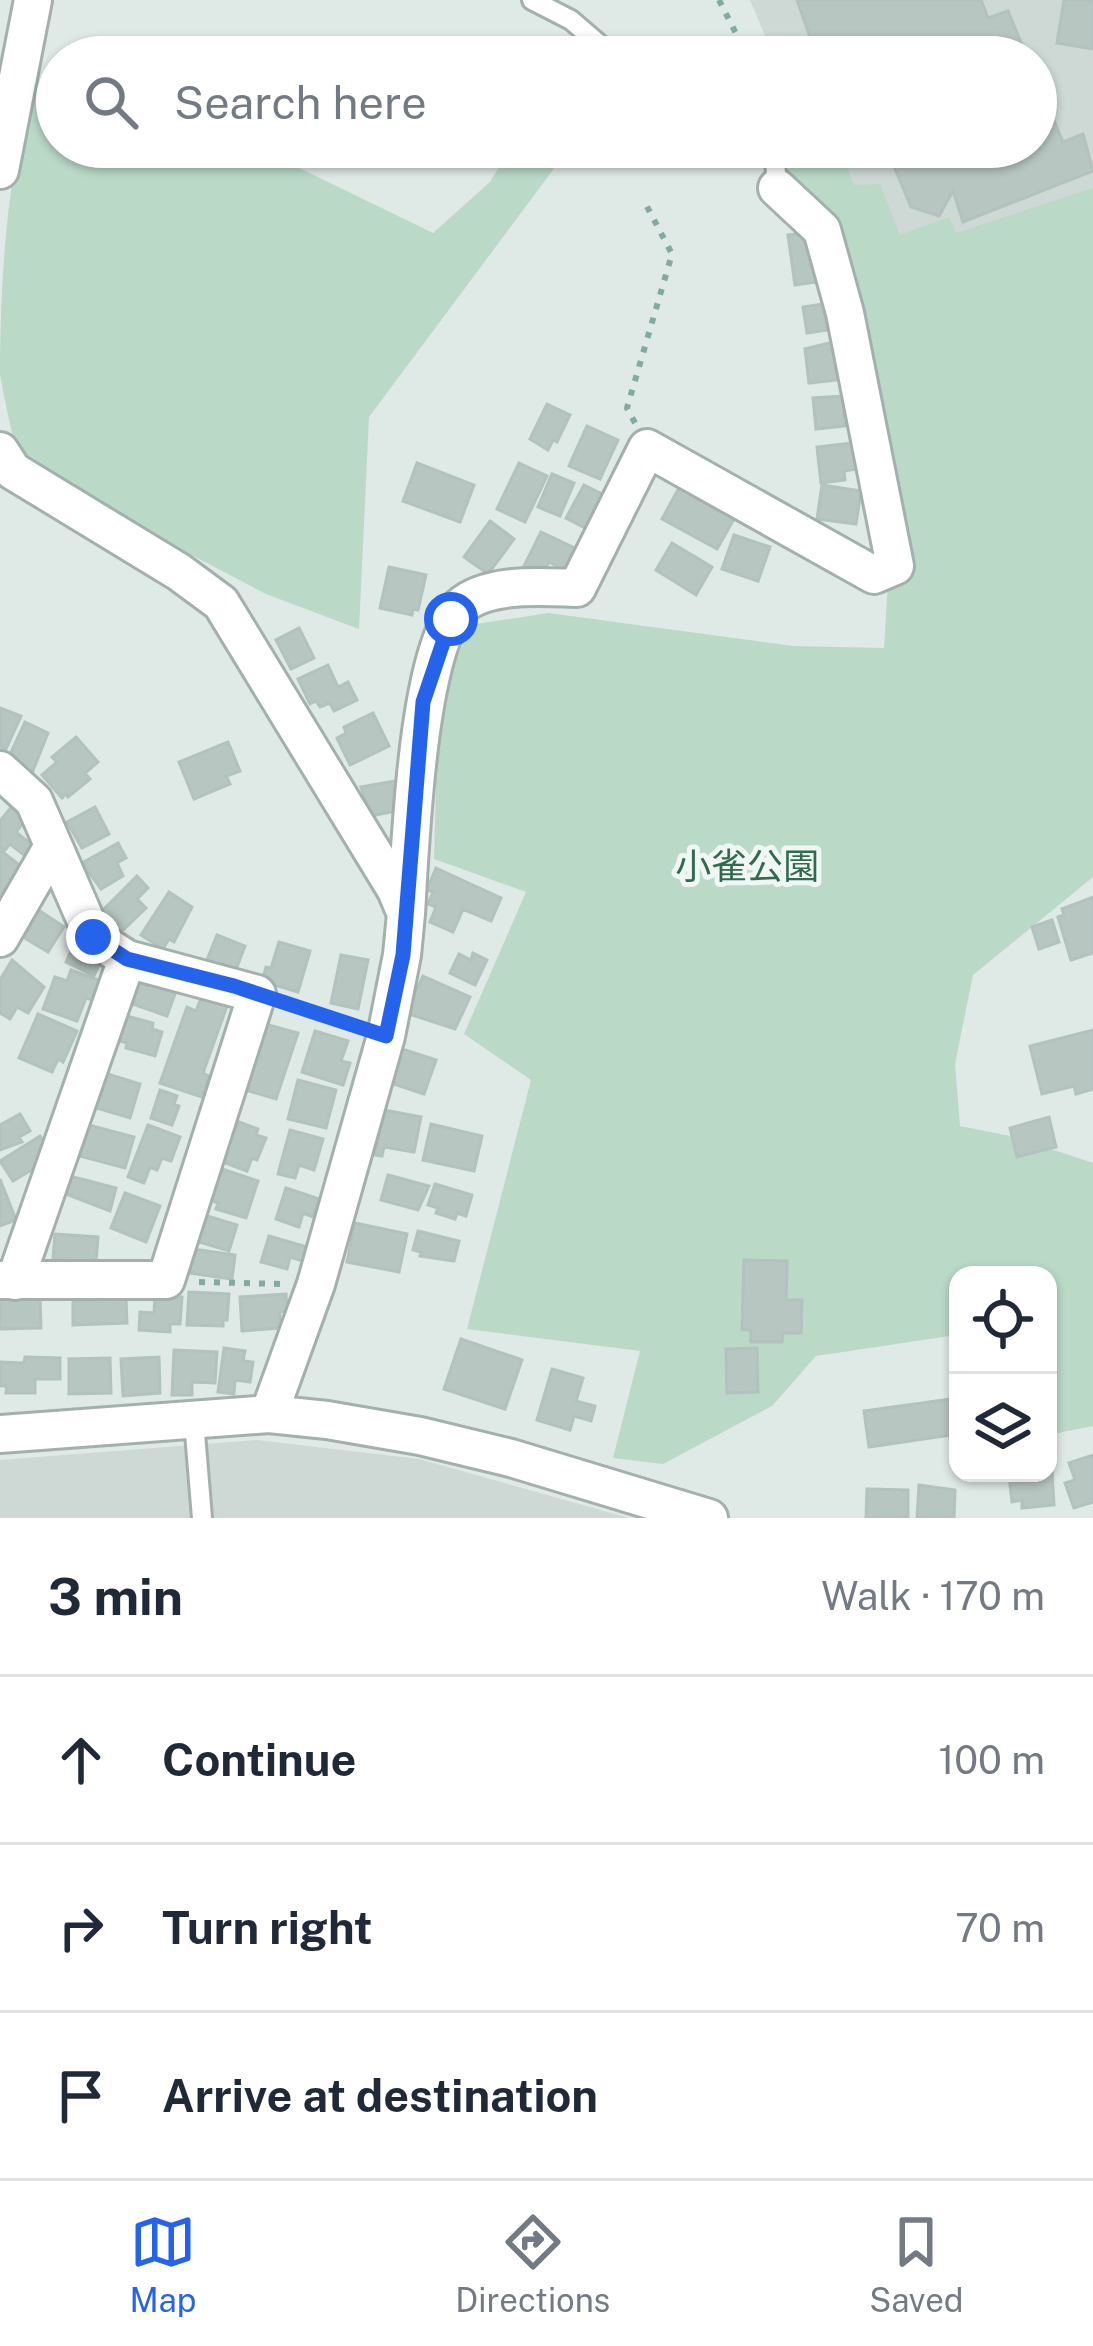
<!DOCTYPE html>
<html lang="en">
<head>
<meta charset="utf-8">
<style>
  body { margin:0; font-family:"Public Sans","Noto Sans JP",sans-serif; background:#f2f2f3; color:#1f2937 }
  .controls { position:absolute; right:36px; bottom:36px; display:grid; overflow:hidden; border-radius:24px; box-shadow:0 3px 9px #0004 }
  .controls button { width:108px; height:108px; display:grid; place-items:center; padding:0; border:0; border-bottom:3px solid #e0e1e3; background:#fff; color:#1f2937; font:60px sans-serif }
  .stop { position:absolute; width:36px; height:36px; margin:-27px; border:9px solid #2563eb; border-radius:50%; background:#fff }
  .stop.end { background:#2563eb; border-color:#fff; box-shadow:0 3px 12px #0008 }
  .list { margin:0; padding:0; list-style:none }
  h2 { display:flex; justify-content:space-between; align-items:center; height:156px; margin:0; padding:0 48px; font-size:51px }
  h2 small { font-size:39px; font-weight:400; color:#747a83 }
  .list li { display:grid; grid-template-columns:78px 1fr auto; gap:36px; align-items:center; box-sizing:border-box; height:168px; padding:0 48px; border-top:3px solid #e0e1e3 }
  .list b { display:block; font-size:45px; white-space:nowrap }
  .list em { font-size:39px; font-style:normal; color:#747a83 }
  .icon { flex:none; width:66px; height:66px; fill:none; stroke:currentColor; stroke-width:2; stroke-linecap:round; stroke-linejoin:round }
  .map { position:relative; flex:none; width:1093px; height:1518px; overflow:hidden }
  .search { position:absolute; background:#fff; box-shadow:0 3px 9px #0004; left:36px; right:36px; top:36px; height:132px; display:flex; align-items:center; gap:30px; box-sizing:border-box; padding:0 42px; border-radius:66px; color:#747a83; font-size:45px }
  .sheet { height:660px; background:#fff }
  nav { display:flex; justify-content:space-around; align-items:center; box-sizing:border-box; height:168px; border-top:3px solid #e0e1e3; background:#fff; font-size:33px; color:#747a83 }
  nav a { display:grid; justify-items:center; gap:6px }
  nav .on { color:#2563eb }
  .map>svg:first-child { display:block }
</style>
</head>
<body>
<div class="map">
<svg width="1093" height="1518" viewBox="0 0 1093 1518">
  <rect width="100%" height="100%" fill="#dfe9e6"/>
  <path fill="#ced9d5" d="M750,0H1093V193L869,279L813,147H1036V57H774Z
    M257,1440L419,1459L629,1518H0V1460Z"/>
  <path fill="#bad9c7" d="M38,81L57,86V147H256L433,233L490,182L511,147H570L369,417L359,629L266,594L102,508L15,447C10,423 4,399 0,374C0,292 6,157 38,81Z
    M841,150L854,185L880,184L900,235L949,217L956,233L1093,188V877L973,975L955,1064L960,1126L1015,1137L1093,1163V1426L1048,1435V1275H958V1339L956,1335L816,1356L772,1406L663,1464L613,1458L640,1351L467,1329L531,1080L464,1034L526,892L434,859L438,708L470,625L548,613L793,646L884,648L894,485L839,227L785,170Z"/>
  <path fill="#b8c6c2" stroke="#b2c2be" stroke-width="3" d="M797,0H981L988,18L1008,11L1027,57H817Z
    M1064,0H1093V49L1057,43Z
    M1036,78L1063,142L1083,134L1093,171L963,222L953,191L939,216L911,207L886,147H1036Z
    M804,233L807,252L812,251L816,282L795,285L788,235Z
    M824,304L827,330L807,333L803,307Z
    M833,342L837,380L809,383L805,349Z
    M843,396L845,426L816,429L813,398Z
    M547,404L570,415L557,442L553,440L548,450L530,439Z
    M587,426L618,440L600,479L569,466Z
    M853,443L856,469L844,471L845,480L821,483L817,447Z
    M417,463L474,485L460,522L403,501Z
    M519,463L547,476L525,522L497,509Z
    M552,474L574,483L560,516L538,507Z
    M584,485L604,495L593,532L566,518Z
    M822,485L861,491L856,524L817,519Z
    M680,486L735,517L717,549L662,519Z
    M490,521L514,539L488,574L464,557Z
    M541,532L579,550L569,572L549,562L542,574L524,566Z
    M734,535L770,547L758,581L722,569Z
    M672,543L712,567L696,595L656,570Z
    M389,567L426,575L418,610L413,609L412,615L380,608Z
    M299,628L314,658L291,669L276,640Z
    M328,665L338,687L348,682L357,700L334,711L330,703L320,707L316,701L310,704L298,679Z
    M0,708L21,716L6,749L0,747Z
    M373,713L389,746L350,765L337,738L346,733L344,727Z
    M25,722L48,733L32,773L7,761Z
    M76,737L98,762L85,773L90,779L68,797L66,794L62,798L42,775L57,762L52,757Z
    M228,742L240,771L226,776L230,784L194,799L179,762Z
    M395,781L400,810L371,816L361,787Z
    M13,805L28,817L16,832L32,845L24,855L10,844L5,850L0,846V821Z
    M95,807L109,834L82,848L67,822Z
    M118,843L126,858L117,863L123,876L101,889L82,863Z
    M0,850L22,867L0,894Z
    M436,868L501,898L491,921L463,909L453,932L430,922L436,907L428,904L433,892L427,890Z
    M137,876L148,888L137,899L146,908L121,932L101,912Z
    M169,892L192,907L174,942L169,939L163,949L141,935Z
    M1093,897V953L1071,960L1058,917L1064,915L1062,909Z
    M34,907L64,927L48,952L23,937L28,929L22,926Z
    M1052,920L1059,942L1039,949L1032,927Z
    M217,935L245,946L235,972L207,960Z
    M279,942L310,951L298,992L262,981L266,967L271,968Z
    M74,945L102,958L94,976L66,962Z
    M473,953L487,960L475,985L450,973L459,954L471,960Z
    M341,955L368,960L358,1009L331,1003Z
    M12,960L44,987L28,1013L17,1007L10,1019L0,1013V980Z
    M71,970L100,981L93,1000L86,998L77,1021L43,1009L55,977L67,981Z
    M423,976L470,997L455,1029L406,1013Z
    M151,978L177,988L167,1016L124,1001L136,981L148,986Z
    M201,998L227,1006L203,1073L209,1076L202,1097L160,1083L187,1007L196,1011Z
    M38,1014L77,1031L63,1062L58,1059L52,1072L19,1058Z
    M119,1014L153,1023L152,1029L162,1032L155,1056L126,1048L127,1043L112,1039Z
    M261,1023L298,1033L276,1099L242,1089Z
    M1093,1030V1089L1076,1094L1074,1086L1042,1094L1030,1046Z
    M315,1031L348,1041L341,1061L350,1063L343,1085L302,1072Z
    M402,1049L436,1060L424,1094L391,1083Z
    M101,1072L140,1084L130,1118L90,1106Z
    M298,1080L336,1090L326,1128L288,1119Z
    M160,1090L177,1096L174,1104L179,1106L172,1125L151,1118Z
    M384,1110L421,1117L414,1152L384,1147L382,1156L375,1155Z
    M20,1114L30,1131L19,1137L22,1142L0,1150V1125Z
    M1049,1117L1056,1147L1017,1157L1010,1128Z
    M239,1122L258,1129L256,1135L266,1138L257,1160L252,1158L247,1171L220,1161Z
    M85,1124L134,1137L125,1168L76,1155Z
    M431,1124L482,1136L474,1171L423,1160Z
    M148,1125L180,1137L171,1161L162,1158L157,1170L150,1167L144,1183L128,1177Z
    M290,1130L323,1139L314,1170L299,1165L295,1178L278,1174Z
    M40,1136L47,1148L43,1163L13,1181L0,1161Z
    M219,1168L258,1181L246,1218L216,1209L218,1203L209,1200Z
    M66,1175L116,1188L110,1211L61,1192Z
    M388,1175L429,1186L418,1210L381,1200Z
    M0,1179L16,1220L0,1226Z
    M435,1184L472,1195L466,1216L457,1213L455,1219L436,1213L438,1208L428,1205Z
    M286,1188L319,1199L313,1217L303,1213L299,1227L276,1219Z
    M125,1193L160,1206L146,1242L111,1228Z
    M204,1215L237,1225L229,1251L196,1241Z
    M355,1223L407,1234L399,1272L347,1262Z
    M418,1231L459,1241L454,1261L420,1256L421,1252L413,1250Z
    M55,1234L98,1237L96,1262L53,1259Z
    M269,1236L307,1247L303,1261L290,1257L287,1269L261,1262Z
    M193,1249L235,1255L232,1279L189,1273Z
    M744,1260L787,1261L786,1300H802L801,1333H783L782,1342H751V1330H742Z
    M189,1292L229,1294L227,1320H223V1326L187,1325Z
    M286,1294L287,1311L280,1312V1328L242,1331L240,1297Z
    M155,1296L182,1297L180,1324H170V1332L139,1330L140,1312L154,1313Z
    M0,1297H40L41,1328L0,1329Z
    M126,1299L127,1323L73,1325V1301Z
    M461,1339L522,1360L505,1409L444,1389Z
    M224,1348L245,1351L243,1361L253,1362L250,1382L235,1380L234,1394L218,1392Z
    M757,1348L758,1392L727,1393L726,1349Z
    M174,1350L217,1352L215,1383L192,1382V1395H172Z
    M25,1357L60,1358V1379H35V1393H6L7,1386H0V1362L24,1363Z
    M159,1357L160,1393L123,1396L121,1359Z
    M110,1358L111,1393L69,1394V1359Z
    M552,1369L583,1378L576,1401L595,1406L591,1421L574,1416L570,1430L537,1420Z
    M958,1398V1434L869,1447L864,1411Z
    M1093,1455V1502L1074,1508L1065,1483L1075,1480L1069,1463Z
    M1052,1472L1054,1505L1022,1508V1500L1012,1502L1009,1476Z
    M919,1485L955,1490L954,1518H917Z
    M867,1489L908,1490V1518H866Z"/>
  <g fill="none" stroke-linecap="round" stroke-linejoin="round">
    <defs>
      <path id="service" d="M532,0L571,20L614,57
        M635,57L658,50L714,57
        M774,147L777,188
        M194,1421L202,1518"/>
      <path id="minor" d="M0,170L33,0
        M0,451L13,471L179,572L221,603L396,890L406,914L402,955L386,1036L316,1284L269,1414
        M0,770L34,801L93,937L127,959L257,994L166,1280H0
        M406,914C410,851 417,648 460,607C487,582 542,587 577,588L647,448L874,575L895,566L845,313L822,230L777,188
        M0,938L53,846
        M15,1281L127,959"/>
      <path id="tertiary" d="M0,1434L269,1414L327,1420L420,1436L511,1458L709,1518"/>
    </defs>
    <use href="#service" stroke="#a3b0ad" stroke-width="24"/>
    <use href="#minor" stroke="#a3b0ad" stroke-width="42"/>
    <use href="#tertiary" stroke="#a3b0ad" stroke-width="42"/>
    <path stroke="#82aaa3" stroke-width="6" stroke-dasharray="6 9" stroke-linecap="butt" d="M719,0L748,57
      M635,423L627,408L672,254L643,199
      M283,1003L356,1026
      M199,1282L282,1284"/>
    <use href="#service" stroke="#fff" stroke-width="18"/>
    <use href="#minor" stroke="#fff" stroke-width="36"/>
    <use href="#tertiary" stroke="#fff" stroke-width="36"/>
  </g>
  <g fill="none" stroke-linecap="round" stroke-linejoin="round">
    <path stroke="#2563eb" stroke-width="15" d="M93,937L127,959L234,986L386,1036L403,955L423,702L451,619"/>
  </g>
  <g text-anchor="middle" stroke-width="10" stroke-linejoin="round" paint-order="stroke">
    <g font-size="36" fill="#306a4f" stroke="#eff6f4">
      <text x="747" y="879">小雀公園</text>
    </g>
  </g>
</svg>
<div class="controls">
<button><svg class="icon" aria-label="locate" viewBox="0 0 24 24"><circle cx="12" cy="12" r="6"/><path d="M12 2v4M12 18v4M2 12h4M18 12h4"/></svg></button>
<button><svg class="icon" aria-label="layers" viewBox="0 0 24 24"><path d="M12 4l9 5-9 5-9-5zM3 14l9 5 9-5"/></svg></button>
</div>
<div class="stop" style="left:451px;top:619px"></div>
<div class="stop end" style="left:93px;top:937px"></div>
<div class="search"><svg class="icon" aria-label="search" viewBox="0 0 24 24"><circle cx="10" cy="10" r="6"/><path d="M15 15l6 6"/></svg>Search here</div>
</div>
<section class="sheet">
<h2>3 min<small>Walk · 170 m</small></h2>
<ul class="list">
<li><svg class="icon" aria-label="ahead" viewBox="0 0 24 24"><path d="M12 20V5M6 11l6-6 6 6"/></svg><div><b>Continue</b></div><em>100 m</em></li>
<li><svg class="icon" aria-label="right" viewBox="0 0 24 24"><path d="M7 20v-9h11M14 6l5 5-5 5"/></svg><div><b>Turn right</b></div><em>70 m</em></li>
<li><svg class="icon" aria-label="arrive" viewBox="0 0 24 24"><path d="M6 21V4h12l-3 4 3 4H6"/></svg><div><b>Arrive at destination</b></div></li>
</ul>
</section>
<nav>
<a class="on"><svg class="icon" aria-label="map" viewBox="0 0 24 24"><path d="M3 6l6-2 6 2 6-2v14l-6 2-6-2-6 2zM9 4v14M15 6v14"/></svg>Map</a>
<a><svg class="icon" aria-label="directions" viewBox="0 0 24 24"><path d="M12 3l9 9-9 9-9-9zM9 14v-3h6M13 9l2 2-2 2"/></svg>Directions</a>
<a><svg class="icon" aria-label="saved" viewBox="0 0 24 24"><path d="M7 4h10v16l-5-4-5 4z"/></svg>Saved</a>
</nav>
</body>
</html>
